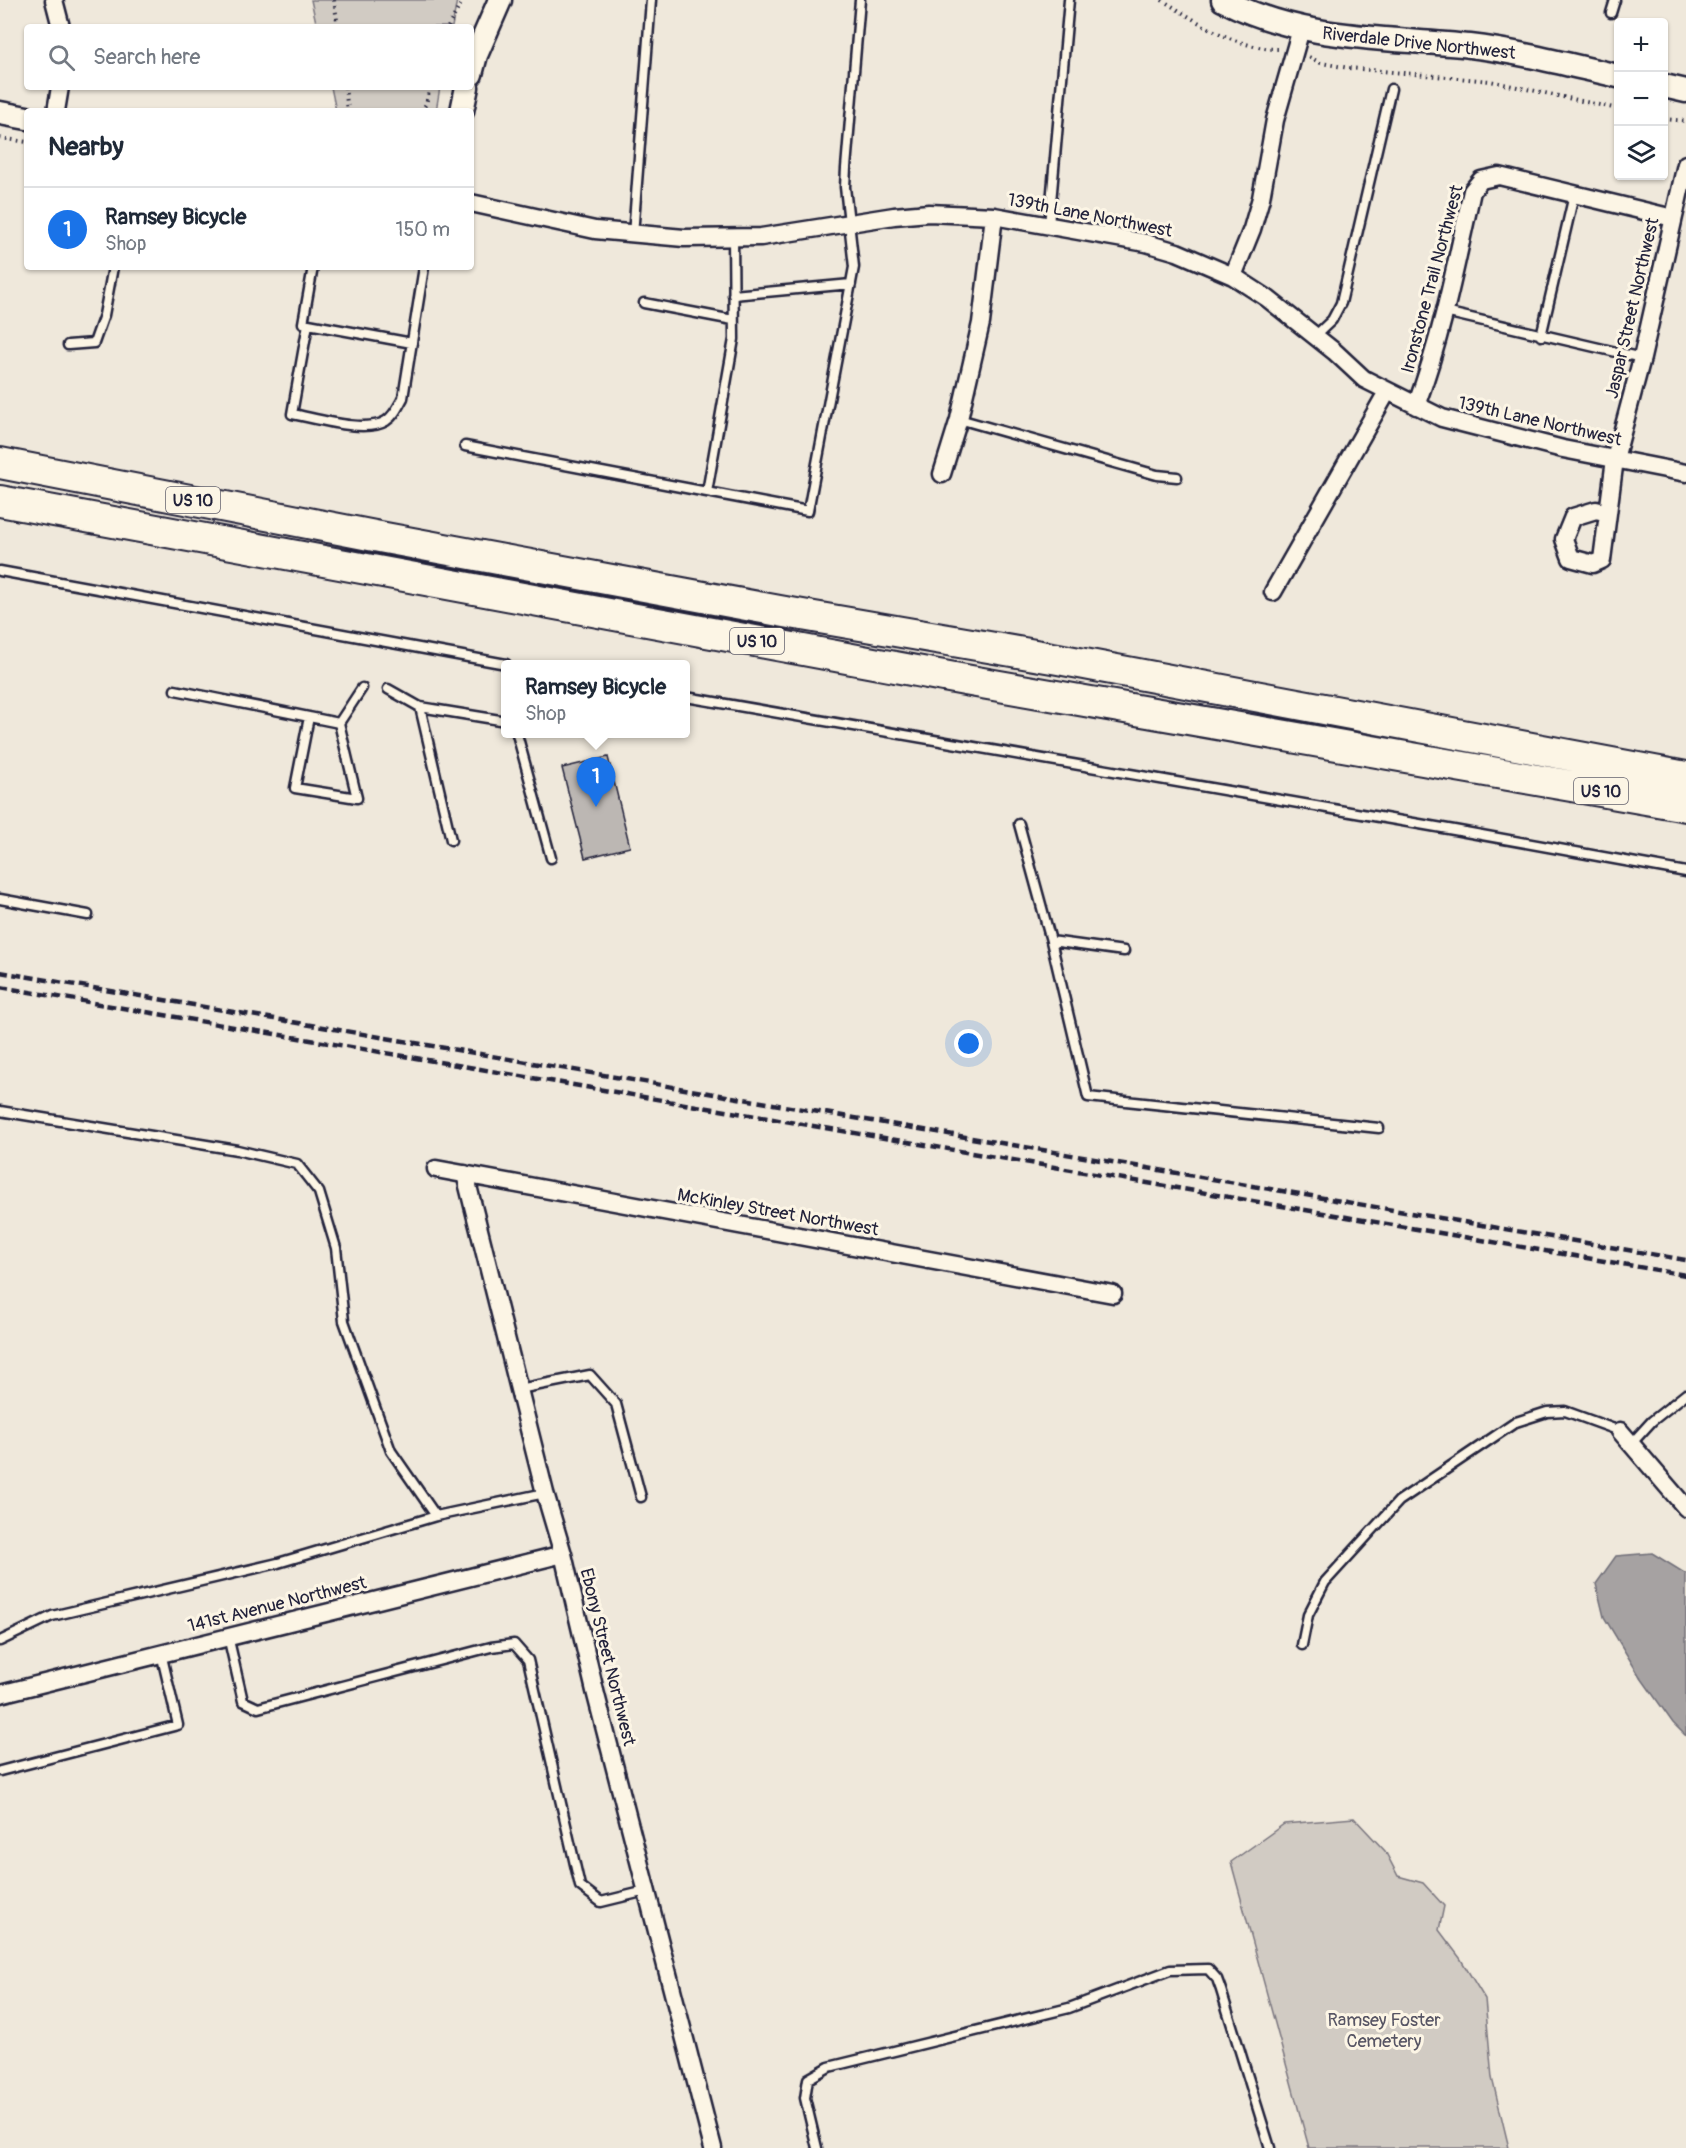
<!DOCTYPE html>
<html lang="en">
<head>
<meta charset="utf-8">
<style>
  body { margin:0; font-family:Pangolin,sans-serif; background:#f2f2f3; color:#1f2937 }
  .controls { position:absolute; right:18px; top:18px; display:grid; overflow:hidden; border-radius:6px; box-shadow:0 2px 4px #0004 }
  .controls button { width:54px; height:54px; display:grid; place-items:center; padding:0; border:0; border-bottom:2px solid #e0e1e3; background:#fff; color:#1f2937; font:30px sans-serif }
  .you { position:absolute; left:969px; top:1044px; width:21px; height:21px; margin:-15px; border:4px solid #fff; border-radius:50%; background:#1a73e8; box-shadow:0 0 0 9px #1a73e833 }
  .badge { display:grid; place-items:center; width:39px; height:39px; border-radius:50%; background:#1a73e8; color:#fff; font-size:20px; font-weight:700 }
  .pin { position:absolute; translate:-50% -50px; filter:drop-shadow(0 2px 3px #0008) }
  .pin::after { content:''; position:absolute; top:32px; width:21px; height:18px; background:inherit; clip-path:polygon(0 0,100% 0,50% 100%) }
  .popup { position:absolute; left:501px; top:660px; width:189px; height:78px; box-sizing:border-box; display:grid; place-content:center; border-radius:6px; background:#fff; filter:drop-shadow(0 2px 4px #0005); font-size:20px; white-space:nowrap; color:#747a83 }
  .popup b { font-size:22px; color:#1f2937 }
  .popup::after { content:''; position:absolute; left:50%; top:100%; margin-left:-12px; border:12px solid transparent; border-top-color:#fff }
  .list { margin:0; padding:0; list-style:none }
  h2 { display:flex; justify-content:space-between; align-items:center; height:78px; margin:0; padding:0 24px; font-size:26px }
  h2 small { font-size:20px; font-weight:400; color:#747a83 }
  .list li { display:grid; grid-template-columns:39px 1fr auto; gap:18px; align-items:center; box-sizing:border-box; height:84px; padding:0 24px; border-top:2px solid #e0e1e3 }
  .list b { display:block; font-size:22px; white-space:nowrap }
  .list p { margin:0; font-size:20px; white-space:nowrap; color:#747a83 }
  .list em { font-size:20px; font-style:normal; color:#747a83 }
  .icon { flex:none; width:33px; height:33px; fill:none; stroke:currentColor; stroke-width:2; stroke-linecap:round; stroke-linejoin:round }
  .map { position:relative; flex:none; width:1686px; height:2148px; overflow:hidden }
  .search { position:absolute; background:#fff; box-shadow:0 2px 4px #0004; left:24px; top:24px; width:450px; height:66px; display:flex; align-items:center; gap:15px; box-sizing:border-box; padding:0 21px; border-radius:6px; color:#747a83; font-size:22px }
  .panel { position:absolute; background:#fff; box-shadow:0 2px 4px #0004; left:24px; top:108px; width:450px; height:162px; border-radius:6px }
  .map>svg:first-child { display:block }
</style>
</head>
<body>
<div class="map">
<svg width="1686" height="2148" viewBox="0 0 1686 2148">
  <rect width="100%" height="100%" fill="#efe8db"/>
  <filter id="ink" filterUnits="userSpaceOnUse"><feTurbulence type="fractalNoise" baseFrequency=".0167" numOctaves="2"/><feDisplacementMap in="SourceGraphic" scale="12" xChannelSelector="R" yChannelSelector="G"/><feConvolveMatrix kernelMatrix="1 2 1 2 8 2 1 2 1" color-interpolation-filters="sRGB"/></filter>
  <g filter="url(#ink)">
    <path fill="#d1cbc3" stroke="#7a767f" stroke-width="1.5" d="M311,0H457L452,27H317Z
      M331,87H440L436,111H336Z
      M1354,1818L1385,1851L1398,1876L1423,1883L1444,1906L1439,1930L1460,1958L1485,1999L1492,2078L1509,2148H1309L1231,1862L1284,1824Z"/>
    <path fill="#a6a2a2" stroke="#716f79" stroke-width="1.5" d="M1652,1553L1686,1574V1736L1673,1723L1639,1675L1604,1617L1596,1584L1616,1556Z"/>
    <path fill="#bcb7b3" stroke="#22223b" stroke-width="1.5" d="M608,757L630,847L585,858L562,768Z"/>
    <g fill="none" stroke-linecap="round" stroke-linejoin="round">
      <defs>
        <path id="lane" d="M1611,13L1615,0
          M1049,225L1069,0
          M633,235L651,0
          M733,237L734,339L707,492L808,511L854,267L845,187L846,168L860,0
          M313,267L303,323L412,343
          M733,295L851,284
          M644,303L733,320
          M1445,312L1642,358
          M308,324L292,414C315,418 365,434 386,421C394,416 398,407 403,398L424,267
          M1315,336L1332,320L1341,303L1391,89
          M1541,336L1574,195
          M68,345L94,343L104,315L113,267
          M959,419L1157,475L1177,477
          M465,446L707,492
          M0,571L506,664
          M388,689L420,707L506,721
          M175,690L339,723L357,798L295,788L309,717
          M686,697L1454,830L1686,872
          M420,707L451,840
          M339,723L362,688
          M517,734L551,858
          M1019,824L1051,941L1088,1097L1379,1128
          M0,899L88,915
          M1051,941L1124,951
          M0,1111L237,1150L297,1164L319,1192L336,1248L344,1321L391,1451L436,1516
          M519,1389L590,1375L616,1404L641,1497
          M1631,1444L1652,1421L1686,1394
          M228,1636L243,1701L258,1708L491,1647L514,1644L528,1660L580,1886L601,1902L646,1891
          M0,1641L52,1616L278,1563L436,1516L545,1493
          M1302,1645L1308,1615L1325,1582L1399,1501L1516,1422L1547,1412L1565,1411L1620,1431
          M0,1771L178,1725L161,1653
          M817,2148L805,2098L808,2079L829,2067L1069,2008L1170,1970L1208,1969L1217,1979L1221,1990L1270,2148"/>
        <path id="street" d="M54,0L61,27
          M56,111L60,87
          M471,203L595,230L684,238L761,237L894,216L929,213L994,216L1146,243L1177,252L1233,276L1267,298L1335,352L1364,379L1442,418L1563,449L1686,473
          M1233,276L1252,229L1261,198L1275,120L1301,29
          M1416,406C1442,336 1456,264 1472,191L1481,180L1499,176L1673,218
          M942,474L959,419L981,323L994,216
          M1608,513L1596,510L1573,517L1564,539L1571,558L1593,564L1602,560L1615,459L1642,358L1686,164
          M1273,592L1387,392
          M436,1169L1113,1294
          M465,1174L545,1493L563,1554L595,1691L713,2148
          M1620,1431L1686,1508
          M0,1694L563,1554"/>
        <path id="secondary" d="M1223,0C1303,41 1384,37 1470,46C1520,52 1569,65 1618,76
          M471,74L476,55L500,0
          M1664,86L1686,91
          M462,111L467,87
          M0,113L27,118"/>
        <path id="highway" d="M0,463L385,538L785,612L1058,659L1686,777
          M0,501L965,680L1686,806"/>
      </defs>
      <use href="#lane" stroke="#22223b" stroke-width="13"/>
      <use href="#street" stroke="#22223b" stroke-width="21"/>
      <use href="#secondary" stroke="#22223b" stroke-width="27"/>
      <use href="#highway" stroke="#22223b" stroke-width="34"/>
      <path stroke="#22223b" stroke-width="4" stroke-dasharray="1.5 4.5" stroke-linecap="butt" d="M334,0L338,27
        M1162,0C1198,22 1236,49 1279,49
        M448,27L463,0
        M1309,57L1321,63L1349,68L1490,81L1618,109
        M345,87L348,111
        M421,111L426,104L430,87
        M1664,119L1686,121
        M0,138L27,142"/>
      <use href="#lane" stroke="#fcf5e5" stroke-width="8"/>
      <use href="#street" stroke="#fcf5e5" stroke-width="16"/>
      <use href="#secondary" stroke="#fcf5e5" stroke-width="22"/>
      <use href="#highway" stroke="#fcf5e5" stroke-width="30"/>
      <path stroke="#22223b" stroke-width="4.5" stroke-dasharray="9 4.5" stroke-linecap="butt" d="M0,972L1686,1260
        M0,987L1686,1275"/>
    </g>
  </g>
  <g text-anchor="middle" stroke-width="6" stroke-linejoin="round" paint-order="stroke">
    <g fill="#fcf5e5" stroke="#63616e" stroke-width="1.5">
      <rect x="166" y="487" width="54" height="26" rx="4.5"/>
      <rect x="730" y="628" width="54" height="26" rx="4.5"/>
      <rect x="1574" y="778" width="54" height="26" rx="4.5"/>
    </g>
    <g font-size="16" font-weight="bold" fill="#22223b">
      <text x="193" y="506">US 10</text>
      <text x="757" y="647">US 10</text>
      <text x="1601" y="797">US 10</text>
    </g>
    <g font-size="18" fill="#22223b" stroke="#fcf5e5">
      <text transform="translate(1419 43) rotate(6)" y="6">Riverdale Drive Northwest</text>
      <text transform="translate(1090 215) rotate(11)" y="6">139th Lane Northwest</text>
      <text transform="translate(1432 279) rotate(-75)" y="6">Ironstone Trail Northwest</text>
      <text transform="translate(1632 308) rotate(-77)" y="6">Jaspar Street Northwest</text>
      <text transform="translate(1540 421) rotate(13)" y="6">139th Lane Northwest</text>
      <text transform="translate(778 1212) rotate(10)" y="6">McKinley Street Northwest</text>
      <text transform="translate(277 1604) rotate(-14)" y="6">141st Avenue Northwest</text>
      <text transform="translate(608 1657) rotate(76)" y="6">Ebony Street Northwest</text>
    </g>
    <g font-size="18" fill="#575564" stroke="#fcf5e5">
      <text x="1384" y="2026">Ramsey Foster<tspan x="1384" dy="21">Cemetery</tspan></text>
    </g>
  </g>
</svg>
<div class="controls">
<button>+</button>
<button>−</button>
<button><svg class="icon" aria-label="layers" viewBox="0 0 24 24"><path d="M12 4l9 5-9 5-9-5zM3 14l9 5 9-5"/></svg></button>
</div>
<div class="you"></div>
<div class="pin badge" style="left:596px;top:807px">1</div>
<div class="popup"><b>Ramsey Bicycle</b>Shop</div>
<div class="search"><svg class="icon" aria-label="search" viewBox="0 0 24 24"><circle cx="10" cy="10" r="6"/><path d="M15 15l6 6"/></svg>Search here</div>
<section class="panel">
<h2>Nearby<small></small></h2>
<ul class="list">
<li><span class="badge">1</span><div><b>Ramsey Bicycle</b><p>Shop</p></div><em>150 m</em></li>
</ul>
</section>
</div>
</body>
</html>
